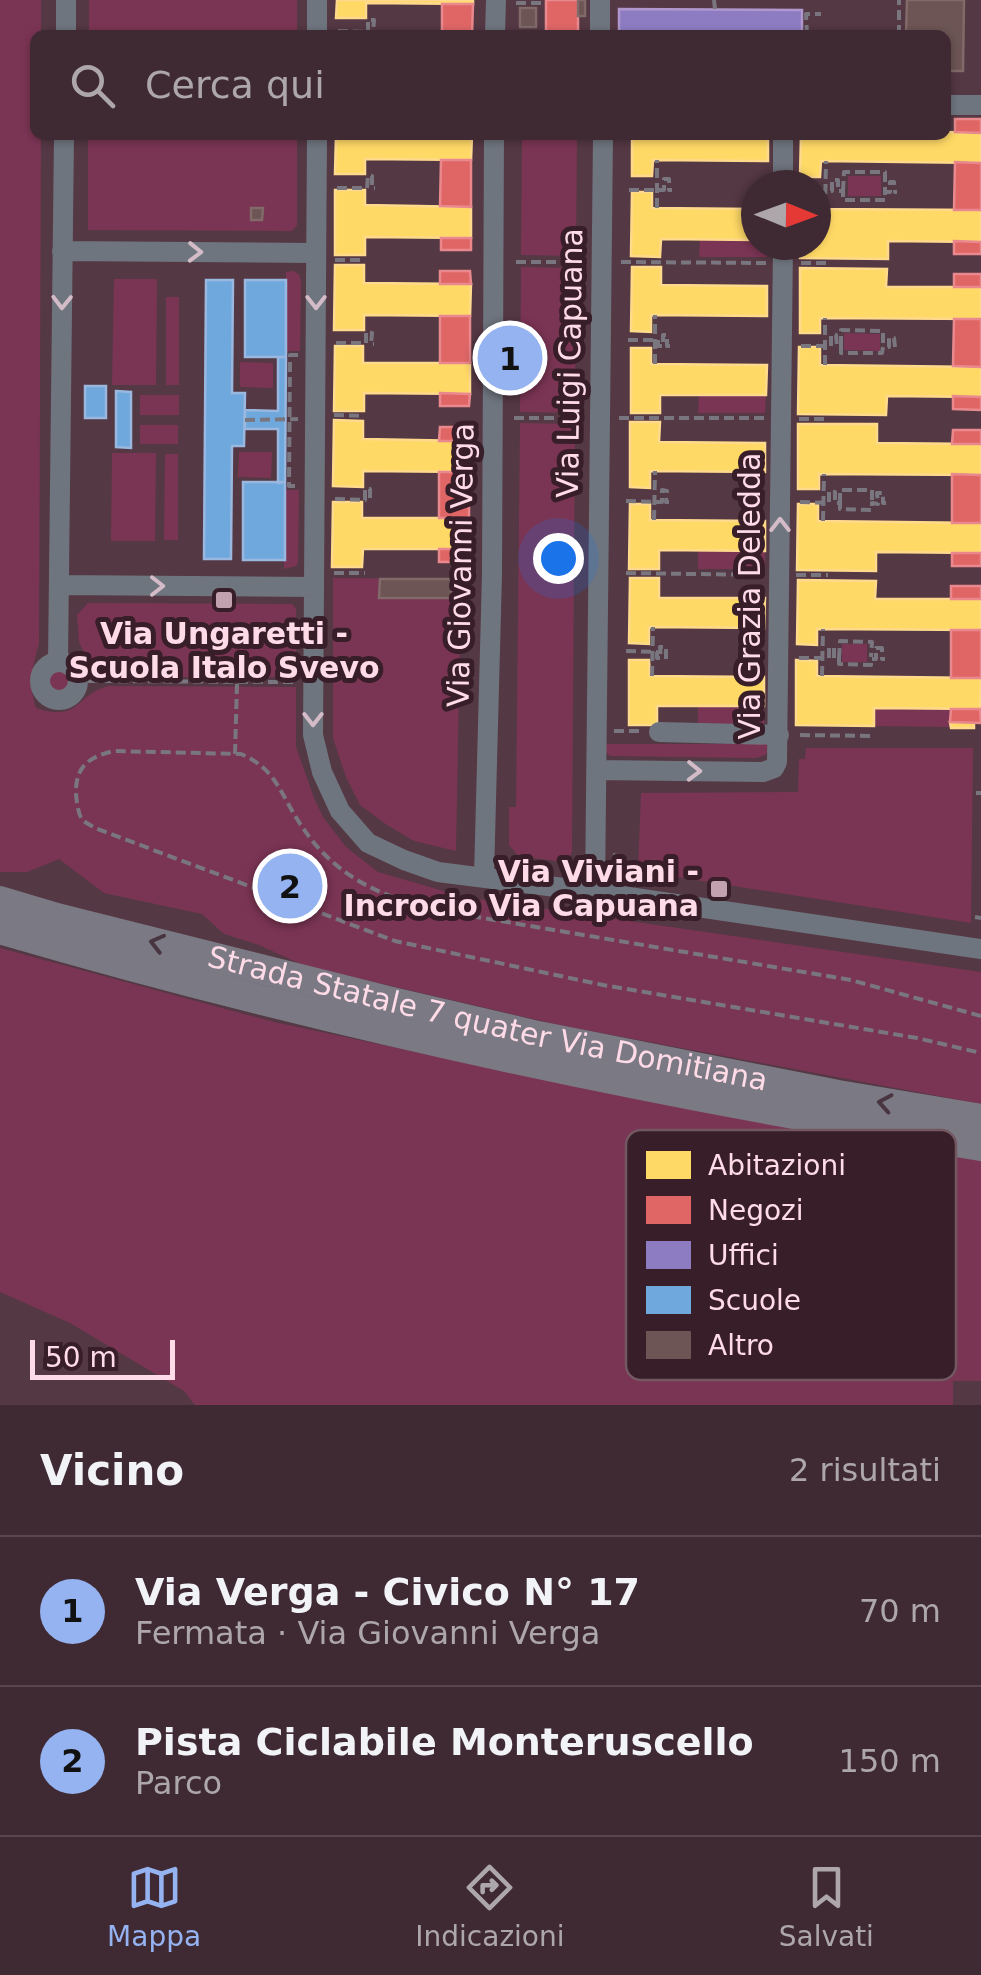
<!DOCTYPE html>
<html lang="it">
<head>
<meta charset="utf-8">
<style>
  body { margin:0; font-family:"DejaVu Sans",sans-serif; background:#46323b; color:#f1f3f6 }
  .compass { position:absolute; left:741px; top:170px; width:90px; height:90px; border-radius:50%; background:#3f2a33; box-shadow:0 2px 8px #0004; rotate:91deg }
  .scale { position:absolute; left:30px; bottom:25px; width:145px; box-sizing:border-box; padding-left:10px; border:5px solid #fedbe7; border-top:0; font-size:28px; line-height:35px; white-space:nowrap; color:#fedbe7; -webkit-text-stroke:8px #371e28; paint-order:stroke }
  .you { position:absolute; left:558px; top:558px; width:35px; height:35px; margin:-25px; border:8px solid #fff; border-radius:50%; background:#1a73e8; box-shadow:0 0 0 15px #1a73e833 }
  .badge { display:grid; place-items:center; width:65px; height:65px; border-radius:50%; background:#95b2f1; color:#111; font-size:32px; font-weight:700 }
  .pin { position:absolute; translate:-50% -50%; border:5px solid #fff; box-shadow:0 2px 10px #0006 }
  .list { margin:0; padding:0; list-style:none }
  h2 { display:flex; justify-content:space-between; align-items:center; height:130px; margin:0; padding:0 40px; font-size:42px }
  h2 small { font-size:32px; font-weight:400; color:#ada7ac }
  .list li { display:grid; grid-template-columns:65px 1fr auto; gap:30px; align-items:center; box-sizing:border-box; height:150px; padding:0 40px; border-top:2px solid #58464e }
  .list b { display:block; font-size:38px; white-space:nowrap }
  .list p { margin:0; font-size:32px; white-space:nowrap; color:#ada7ac }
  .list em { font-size:32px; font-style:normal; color:#ada7ac }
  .icon { flex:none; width:55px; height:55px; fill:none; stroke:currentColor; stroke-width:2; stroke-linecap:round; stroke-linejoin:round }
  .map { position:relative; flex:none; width:981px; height:1405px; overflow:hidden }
  .search { position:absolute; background:#3f2a33; box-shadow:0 2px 8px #0004; left:30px; right:30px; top:30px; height:110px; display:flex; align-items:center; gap:25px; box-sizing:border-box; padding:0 35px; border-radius:15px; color:#ada7ac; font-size:38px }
  .sheet { height:430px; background:#3f2a33 }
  nav { display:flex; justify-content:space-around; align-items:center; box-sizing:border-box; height:140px; border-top:2px solid #58464e; background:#3f2a33; font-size:28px; color:#ada7ac }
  nav a { display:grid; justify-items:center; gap:5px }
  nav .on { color:#95b2f1 }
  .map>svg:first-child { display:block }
</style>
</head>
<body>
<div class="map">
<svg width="981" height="1405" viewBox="0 0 981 1405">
  <rect width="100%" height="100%" fill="#543844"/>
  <path fill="#7b3554" d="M0,0H41V35H35V135H41L39,644C32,668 28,685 36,708C81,723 75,694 109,686L296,687V747L314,798L323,817L346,847L378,872L464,897L981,972V1104L559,1025L305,966L259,945L224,934L202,914L104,893L59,859L27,872H0Z
    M89,0H297V35H89Z
    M88,135H297V225L292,231L88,230Z
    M522,135H577L576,256L521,255Z
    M848,176H881V196H848Z
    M700,239L756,240V245H767V257H699Z
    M521,267L576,268L575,413L520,412Z
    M294,271L299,275L301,280L300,351H286V272Z
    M114,279H157L156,385H112Z
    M166,297H179V385H166Z
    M844,333L880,334V351L844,350Z
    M240,362L273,363V388L240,387Z
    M140,395H179V415H140Z
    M699,395H766L765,413H698Z
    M520,423L575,424L572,850L570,859L564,862L518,856L509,845V807H516Z
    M140,425H178V444H140Z
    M239,452H272L271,478L238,477Z
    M112,453H156L155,541H111Z
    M165,454H178V540H164Z
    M285,490H299L298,562L296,566L284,569Z
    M698,550L765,551V569H698Z
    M333,578L461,579L456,851L414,841L387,825L360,805L346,777L333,738Z
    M88,603L292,604L296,609V677H96L79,642L77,615Z
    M842,644H867V662H842Z
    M45 682a14 14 0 1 1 28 0a14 14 0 1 1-28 0Z
    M698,706H764V725H698Z
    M874,708L951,709L950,727L874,726Z
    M606,744H769C769,754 765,756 756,758L610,756L606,752Z
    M806,748H973L971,923L638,871L641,793L798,792L799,759H805Z
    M0,948L274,1022L654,1102L981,1158V1381H953V1405H195L184,1391L70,1323L0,1292Z"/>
  <path fill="#ffd966" stroke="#ffda8d" stroke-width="2.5" d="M337,0H473V4L366,3V18H336Z
    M946,132L981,133V163L821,161L820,177H800L801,135H946Z
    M336,135H472L471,160L365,159V174H335Z
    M632,135H768V161L653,160L652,176H632Z
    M335,190H365V205L471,207V238L365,237V255H335Z
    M632,192H652V208L756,209V240L661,239L660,257L631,256Z
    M816,193H820V209L981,210V242L888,241V259L800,258V245H816Z
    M335,265H364V283L471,284L470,316L364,315V330H334Z
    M632,267H661V285L767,286V316L651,315V332L631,331Z
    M800,268L887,269L886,287H981V319L820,318V333H800Z
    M335,346H363V363H470V394L364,393V411H334Z
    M799,347H820V365L981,367V397L887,396L886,415L798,414Z
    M631,348H651V364L767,365L766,395H660V413H631Z
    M334,420L363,421V439L469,441V472L363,471V487L333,486Z
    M630,422H660L659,442L765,443V472L650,471V488L630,487Z
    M798,424H877V443L981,444V475L819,474V489H798Z
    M333,502H362V518H469V549H363L362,567H332Z
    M630,504H650V520L765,521V551L659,550V569H629Z
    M798,504H818V521L981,523V553L876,552V571L797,570Z
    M630,578H659V598H765L764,628L649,627V644L629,643Z
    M798,580L876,581L875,599H981V630L817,629V645L797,644Z
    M629,660H649L650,676L764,677V706H657V725H629Z
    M796,660L817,661V676L981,678L980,709L874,708V726L796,725Z
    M950,722H974V728H951Z"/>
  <path fill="#e06666" stroke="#e9898d" stroke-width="2.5" d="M546,0H578V32H546Z
    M442,4H473L472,35H442Z
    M955,119H981V133L955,132Z
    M441,160H471V207L440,206Z
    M955,162L981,163V210H954Z
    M441,238H471V250H441Z
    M954,241L981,242V254H954Z
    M440,271H470L471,284H440Z
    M954,274H981V287H954Z
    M440,316H470V363H440Z
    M954,319H981V367L953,366Z
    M440,393L470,394L469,406H440Z
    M953,396L981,397V410L953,409Z
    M440,427H469V441H439Z
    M953,430H981V444H952Z
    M439,472H469V518H439Z
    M952,474L981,475V523H952Z
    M439,549H469L468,562H439Z
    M952,553H981V566H952Z
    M951,586H981V599H951Z
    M951,630H981V678H951Z
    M951,709H980L981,723L950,722Z"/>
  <path fill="#8e7cc3" stroke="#b098ce" stroke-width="2.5" d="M619,9L802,10V35H619Z"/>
  <path fill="#6fa8dc" stroke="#9ab7df" stroke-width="2.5" d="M206,280H233L232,393H245L244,446H232L231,559H204Z
    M245,280H286V357H245Z
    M278,357H286L285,482L278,483V429H245V410L278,411Z
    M85,386H106V418H85Z
    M116,391L131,392V448L116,447Z
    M243,482H285V560H243Z"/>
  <path fill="#6c5554" stroke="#816a68" stroke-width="2.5" d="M578,0H585V16H578Z
    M907,0H964L963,71H946V35H906Z
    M520,8H536V27H520Z
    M251,208H263L262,220H251Z
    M380,579H451V598H379Z"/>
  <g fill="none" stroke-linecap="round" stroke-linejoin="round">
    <path stroke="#79767f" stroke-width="4" stroke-dasharray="10 5" stroke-linecap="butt" d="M714,0L715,9
      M516,3H543L544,0
      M338,31L368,32V20H374L373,33H376
      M807,35L806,14H821
      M899,35V0
      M337,188H367L368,176H372V188H375
      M629,190H664V179H669V190H672
      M816,191H832V180H838V191H843V200H885V192H890V182H894L895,192H897
      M843,191L844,172H885V192
      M657,208V160
      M825,209L826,161
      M335,260H365
      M516,262H581
      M621,262L766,263
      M801,263H827
      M628,340H658V346H663V335H667V346H671
      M336,343H366V332L372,333L371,344H374
      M801,346H831V335H836L837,346H841V353H882L883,347H889V338H894L895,347
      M841,346V330L883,331V347
      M655,364V315
      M825,365V318
      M334,415L364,416
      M514,418H579
      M619,418H764
      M799,419H829
      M245,420L298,419
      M295,486H289L290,355H299
      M335,499L365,500V489H370V500H373
      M626,501L662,502V490L667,491L666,502H669
      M800,502L829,503V491L835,492V503H840V509L872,510V503L878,504L877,493H883V503H886
      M840,503V490H872V503
      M654,520L655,471
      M823,521L824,474
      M334,573H365
      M626,573L761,575
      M796,575H828
      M451,602L466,603
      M626,651L657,652V658H661L660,647H666V659H668
      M799,658H829V648H834V658H839V664L871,665V659H876V648H882V659H885
      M839,658L840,641L872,642L871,657
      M652,676L653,627
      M822,676L823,629
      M88,681L293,682
      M614,731H640
      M800,735L875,736
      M235,754L237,683
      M976,793H981
      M613,855L627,858
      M975,917L981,918
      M981,1016L851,980L453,913C389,901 335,880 299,822C280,793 276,769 241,754L114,751C88,757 75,767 76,795C77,802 78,814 82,819C85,823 91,825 95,828L395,941L603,985L917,1038L981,1053"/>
    <path stroke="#6f757e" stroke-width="20" d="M66,35V0
      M317,35V0
      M495,35L496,0
      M600,35V0
      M946,105H981
      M317,135L313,735L322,772L340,811L368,843L404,860L438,872L595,892L981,949
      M783,185V135
      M62,251L316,253
      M59,585L314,587
      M40 681a19 19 0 1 1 38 0a19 19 0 1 1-38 0Z
      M58,662L64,135
      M659,732L779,735
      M596,770L763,772L774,768L777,762L783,245
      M484,876L492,574L494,135
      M595,892L603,135"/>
    <g stroke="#7b7984" stroke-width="30">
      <path id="s1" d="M0,901L57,918L388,1001L538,1036L838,1095L981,1119"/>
      <path d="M0,929C321,1023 651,1093 981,1146"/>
    </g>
  </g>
  <defs><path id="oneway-chevron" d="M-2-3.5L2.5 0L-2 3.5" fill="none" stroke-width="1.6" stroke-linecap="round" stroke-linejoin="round" transform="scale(2.5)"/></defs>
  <g stroke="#d3bcc8">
    <use href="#oneway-chevron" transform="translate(195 252) rotate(1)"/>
    <use href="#oneway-chevron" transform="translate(62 302) rotate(91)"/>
    <use href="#oneway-chevron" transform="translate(316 302) rotate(90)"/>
    <use href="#oneway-chevron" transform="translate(780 525) rotate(-90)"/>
    <use href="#oneway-chevron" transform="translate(157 586)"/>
    <use href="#oneway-chevron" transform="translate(313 719) rotate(90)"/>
    <use href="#oneway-chevron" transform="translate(694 771) rotate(1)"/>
  </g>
  <g stroke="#48353f">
    <use href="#oneway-chevron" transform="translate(157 943) rotate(-166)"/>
    <use href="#oneway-chevron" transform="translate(885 1103) rotate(-170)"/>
  </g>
  <g fill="#c2a2ae" stroke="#371e28" stroke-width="4">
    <rect x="214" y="590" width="20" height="20" rx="5"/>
    <rect x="709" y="879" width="20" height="20" rx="5"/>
  </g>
  <g text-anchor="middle" stroke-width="10" stroke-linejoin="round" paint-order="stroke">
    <g font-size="30" fill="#fedbe7" stroke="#371e28">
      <text transform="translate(570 363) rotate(-89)" y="10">Via Luigi Capuana</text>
      <text transform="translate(461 565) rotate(-89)" y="10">Via Giovanni Verga</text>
      <text transform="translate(750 596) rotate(-90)" y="10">Via Grazia Deledda</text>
      <text dy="10" stroke="none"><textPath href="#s1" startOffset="502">Strada Statale 7 quater Via Domitiana</textPath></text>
    </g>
    <g font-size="30" font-weight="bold" fill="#fedbe7" stroke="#371e28">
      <text x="224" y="644">Via Ungaretti -<tspan x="224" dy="34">Scuola Italo Svevo</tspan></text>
      <text x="699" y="882" text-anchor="end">Via Viviani -<tspan x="699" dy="34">Incrocio Via Capuana</tspan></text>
    </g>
  </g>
  <rect x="626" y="1130" width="330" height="250" rx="15" fill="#371e28" stroke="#735761" stroke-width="2.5"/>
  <rect x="646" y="1151" width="45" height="28" fill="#ffd966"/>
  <rect x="646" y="1196" width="45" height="28" fill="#e06666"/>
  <rect x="646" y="1241" width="45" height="28" fill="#8e7cc3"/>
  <rect x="646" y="1286" width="45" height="28" fill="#6fa8dc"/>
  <rect x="646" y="1331" width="45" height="28" fill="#6c5554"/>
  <g font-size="28" fill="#fedbe7">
    <text x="708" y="1175">Abitazioni</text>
    <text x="708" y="1220">Negozi</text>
    <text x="708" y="1265">Uffici</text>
    <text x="708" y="1310">Scuole</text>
    <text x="708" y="1355">Altro</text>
  </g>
</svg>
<svg class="compass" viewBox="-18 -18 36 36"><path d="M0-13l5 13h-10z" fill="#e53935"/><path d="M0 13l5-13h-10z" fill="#ada7ac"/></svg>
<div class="scale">50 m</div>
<div class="you"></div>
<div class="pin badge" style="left:510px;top:358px">1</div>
<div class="pin badge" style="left:290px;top:886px">2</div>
<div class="search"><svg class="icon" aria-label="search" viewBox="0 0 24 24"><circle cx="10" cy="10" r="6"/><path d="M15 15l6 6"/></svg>Cerca qui</div>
</div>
<section class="sheet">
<h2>Vicino<small>2 risultati</small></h2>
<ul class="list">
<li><span class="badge">1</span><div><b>Via Verga - Civico N° 17</b><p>Fermata · Via Giovanni Verga</p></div><em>70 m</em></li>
<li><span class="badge">2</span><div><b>Pista Ciclabile Monteruscello</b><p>Parco</p></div><em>150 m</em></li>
</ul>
</section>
<nav>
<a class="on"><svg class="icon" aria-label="map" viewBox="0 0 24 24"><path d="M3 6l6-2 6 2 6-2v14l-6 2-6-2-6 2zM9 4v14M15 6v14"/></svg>Mappa</a>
<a><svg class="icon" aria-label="directions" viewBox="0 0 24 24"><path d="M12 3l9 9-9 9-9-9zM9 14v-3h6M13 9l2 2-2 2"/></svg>Indicazioni</a>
<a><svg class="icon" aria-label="saved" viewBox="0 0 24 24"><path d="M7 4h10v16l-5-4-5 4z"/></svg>Salvati</a>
</nav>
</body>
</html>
